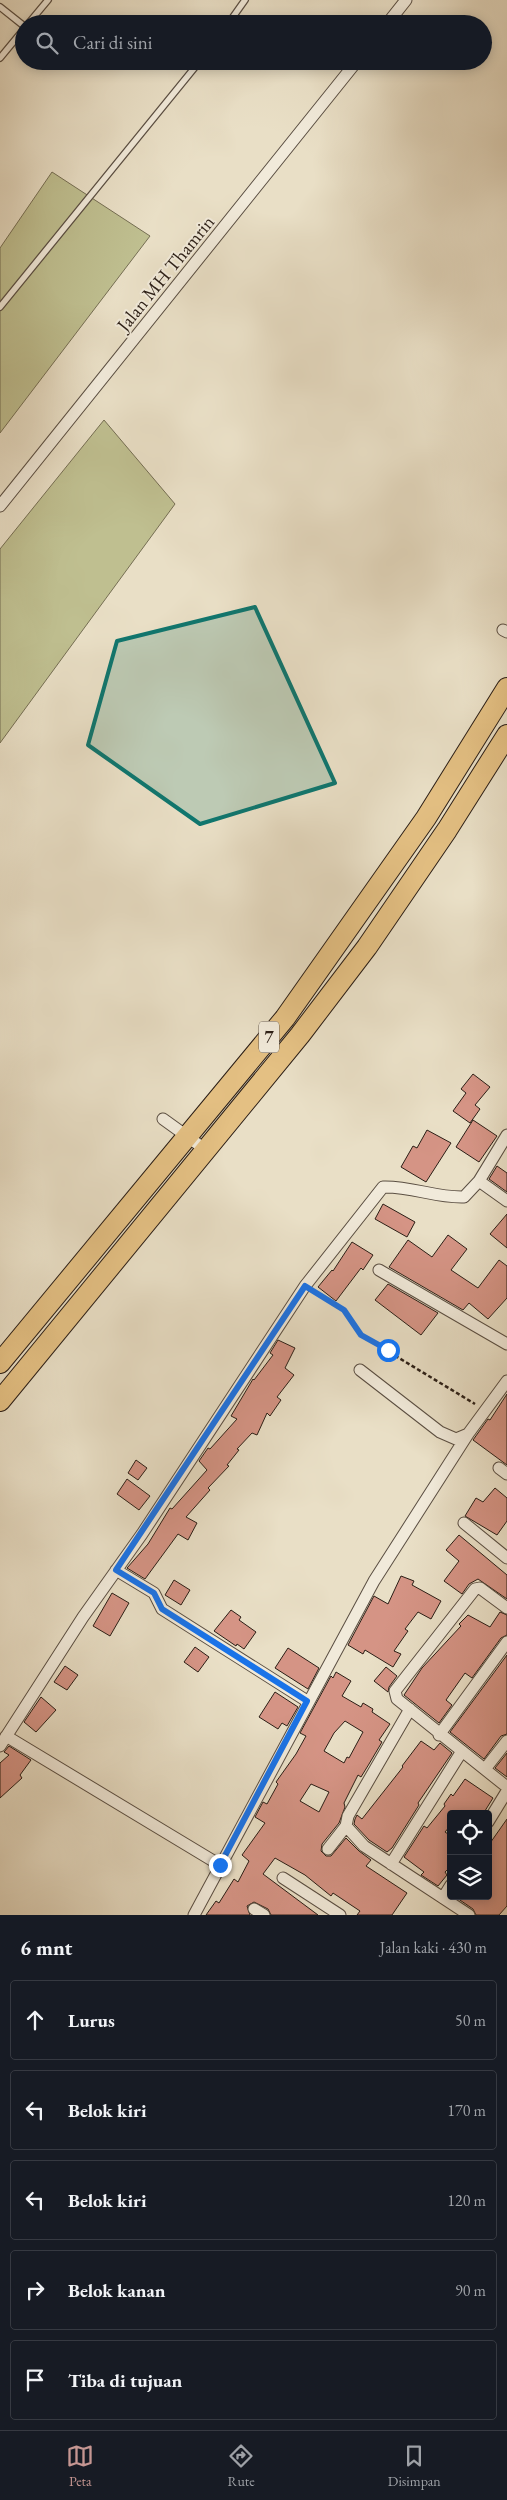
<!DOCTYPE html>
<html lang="id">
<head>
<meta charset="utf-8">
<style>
  body { margin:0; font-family:"EB Garamond",serif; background:#20242c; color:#f1f3f6 }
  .controls { position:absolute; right:15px; bottom:15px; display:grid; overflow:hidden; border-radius:5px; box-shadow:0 2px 12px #0003 }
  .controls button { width:45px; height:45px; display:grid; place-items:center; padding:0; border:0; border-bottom:1px solid #363941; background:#171b24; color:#f1f3f6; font:25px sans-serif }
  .stop { position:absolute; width:15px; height:15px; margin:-11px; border:4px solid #1a73e8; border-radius:50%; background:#fff }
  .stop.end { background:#1a73e8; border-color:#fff; box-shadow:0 1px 5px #0008 }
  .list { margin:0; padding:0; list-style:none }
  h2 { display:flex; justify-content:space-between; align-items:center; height:65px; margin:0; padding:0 20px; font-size:21px }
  h2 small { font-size:16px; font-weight:400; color:#9ea1a6 }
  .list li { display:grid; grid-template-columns:32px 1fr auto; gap:15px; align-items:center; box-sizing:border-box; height:80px; margin:0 10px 10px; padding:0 10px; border:1px solid #363941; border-radius:5px }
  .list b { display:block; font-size:19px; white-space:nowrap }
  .list em { font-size:16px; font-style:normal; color:#9ea1a6 }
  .icon { flex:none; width:28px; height:28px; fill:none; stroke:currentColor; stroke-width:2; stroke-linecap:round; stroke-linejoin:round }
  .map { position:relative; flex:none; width:507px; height:1915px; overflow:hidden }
  .search { position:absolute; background:#171b24; box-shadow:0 2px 12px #0003; left:15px; right:15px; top:15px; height:55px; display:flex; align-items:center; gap:12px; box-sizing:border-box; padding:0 18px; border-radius:28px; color:#9ea1a6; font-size:19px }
  .sheet { height:515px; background:#171b24 }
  nav { display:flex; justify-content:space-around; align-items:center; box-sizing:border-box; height:70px; border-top:1px solid #363941; background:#171b24; font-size:14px; color:#9ea1a6 }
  nav a { display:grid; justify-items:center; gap:2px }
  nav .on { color:#c59692 }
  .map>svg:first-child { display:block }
</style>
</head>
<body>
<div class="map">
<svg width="507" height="1915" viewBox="0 0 507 1915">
  <rect width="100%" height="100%" fill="#e9dfc6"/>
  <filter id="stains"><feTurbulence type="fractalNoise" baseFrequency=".004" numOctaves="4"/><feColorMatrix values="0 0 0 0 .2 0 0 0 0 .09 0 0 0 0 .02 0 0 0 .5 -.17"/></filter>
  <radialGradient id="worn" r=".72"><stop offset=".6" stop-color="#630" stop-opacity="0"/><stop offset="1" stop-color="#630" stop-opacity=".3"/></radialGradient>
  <path fill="#bfbf90" stroke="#756e53" d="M52,172L150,236L0,433V248Z
    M104,420L175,504L0,743V549Z"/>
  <path fill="#d59485" stroke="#2b1e16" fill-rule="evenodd" d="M473,1074L490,1087L475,1105L480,1109L470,1123L453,1111L466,1093L461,1089Z
    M473,1120L497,1136L479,1162L456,1147Z
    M427,1130L451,1143L426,1182L401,1167L413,1146L417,1148Z
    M497,1166L507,1173V1192L489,1179Z
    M383,1204L415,1222L407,1237L375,1219Z
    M507,1214V1248L490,1234Z
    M448,1235L467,1249L451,1270L478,1288L499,1260L507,1266V1298L488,1319L469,1303L463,1310L389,1267L408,1240L432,1257Z
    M352,1242L373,1255L363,1270L361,1268L336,1301L318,1287L332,1270L333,1271Z
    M388,1284L438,1313L421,1335L375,1300Z
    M278,1340L295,1348L285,1368L294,1375L277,1397L281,1400L270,1416L267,1413L257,1435L252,1433L237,1449L239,1450L227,1465L229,1466L208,1488L210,1490L186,1517L197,1523L188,1540L178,1534L145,1579L127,1568L148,1544L170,1508L172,1509L207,1470L199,1461L208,1448L210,1449L237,1419L231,1416L253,1379L254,1380L273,1355L270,1353Z
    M507,1394V1465L473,1440L488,1419L490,1420Z
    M136,1460L147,1468L138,1480L128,1473Z
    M127,1479L150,1496L139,1510L117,1494Z
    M495,1488L507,1498V1521L497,1535L465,1516L476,1498L483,1502Z
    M459,1535L507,1575V1599L478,1579L469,1584L462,1594L444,1581L459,1561L446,1550Z
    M401,1576L414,1581L412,1585L441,1601L431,1619L418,1612L405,1629L408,1631L394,1651L401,1654L393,1667L365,1650L363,1654L348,1645L374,1596L388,1604Z
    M174,1580L190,1590L181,1605L165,1595Z
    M112,1593L129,1603L110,1636L93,1626Z
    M231,1610L241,1617L239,1620L256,1632L244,1649L237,1644L236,1646L214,1631Z
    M500,1612L507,1615V1635L501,1638L472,1678L465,1673L446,1700L452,1705L439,1723L404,1695L422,1668L461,1626L459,1624L468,1615L490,1627Z
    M195,1647L209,1657L198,1672L184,1662Z
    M288,1648L319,1668L308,1689L275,1668Z
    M507,1655V1734L501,1736L484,1759L450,1732Z
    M65,1666L78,1675L67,1690L54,1682Z
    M386,1667L397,1676L389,1687L388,1692L374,1681Z
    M336,1672L351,1681L342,1696L361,1707L363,1703L373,1709L372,1712L390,1724L379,1740L382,1742L369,1764L361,1777L358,1775L344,1803L345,1807L339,1823L322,1844L321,1851L326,1856H331L346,1838L359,1851L371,1860L366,1866L407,1893L392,1915H357L360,1911L333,1893L331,1896L305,1875L275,1858L263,1874L318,1915H271L268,1909L254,1902L247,1906L250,1915H206L216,1901L219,1903L234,1879L238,1882L249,1861L242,1855L265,1823L255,1817L263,1802L267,1804L278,1784L276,1782L296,1754L306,1736L300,1733L331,1676L333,1678ZM345,1721L363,1732L349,1758L347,1757L344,1763L324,1751L334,1733ZM311,1784L329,1792L319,1812L300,1801Z
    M275,1692L298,1707L287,1726L282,1723L278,1729L259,1717Z
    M41,1697L56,1710L36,1732L24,1722Z
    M421,1741L434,1750L440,1743L452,1753L418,1803L419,1805L392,1848L387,1852L369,1840L354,1824L355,1819L357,1815L362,1819L403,1767L402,1766Z
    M9,1746L31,1760L20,1775L22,1778L0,1798V1763L9,1755L4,1752Z
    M507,1753V1777L495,1768Z
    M465,1779L493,1798L483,1814H451V1825L445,1832L451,1836V1866L445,1872L447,1875L438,1886L421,1875L424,1872L404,1857L424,1826L427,1828L445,1806L444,1804L451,1794L453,1796Z
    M507,1819V1906L499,1915H476L473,1909L454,1896H488V1846Z"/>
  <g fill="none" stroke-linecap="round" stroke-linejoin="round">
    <defs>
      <path id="service" d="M0,7L24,26
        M28,24L48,0
        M228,24L245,0
        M0,58L24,29
        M0,307L200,61"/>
      <path id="minor" d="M387,24L406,0
        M0,506L357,61
        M503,630L507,632
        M163,1119L206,1150
        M479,1181L507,1201
        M379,1270L507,1344
        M360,1370L440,1432L456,1439L468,1434
        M499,1468L507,1474
        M464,1523L507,1558
        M116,1570L154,1593L162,1609L307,1701
        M507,1608L480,1588L475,1589L395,1691L397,1699L507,1787
        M410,1709L348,1816L346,1826L364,1846L469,1915
        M439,1735L507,1642
        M6,1736L220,1865
        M0,1746L83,1617L142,1534L305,1286L383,1187C411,1186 436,1198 464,1197L479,1181L507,1135
        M485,1769L507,1741
        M488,1822L507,1791
        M328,1849L346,1826
        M391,1864L462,1751
        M283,1878L340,1915
        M443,1898L451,1885
        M254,1909L264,1915
        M194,1915L374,1581L468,1434L507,1381"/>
      <path id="trunk" d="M0,1363L285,1018L426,818L507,688
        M0,1401L300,1035L367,947L447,830L507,735"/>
    </defs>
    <use href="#service" stroke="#5a4e42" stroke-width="8"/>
    <use href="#minor" stroke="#5a4e42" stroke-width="13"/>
    <use href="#trunk" stroke="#2b1e16" stroke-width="22"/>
    <path stroke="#2b1e16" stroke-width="2.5" stroke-dasharray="4 2.5" stroke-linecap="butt" d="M315,1292L344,1310L361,1335L475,1404"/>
    <use href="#service" stroke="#f1eada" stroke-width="5.5"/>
    <use href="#minor" stroke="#f1eada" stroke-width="11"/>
    <use href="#trunk" stroke="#e4c083" stroke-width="20"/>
  </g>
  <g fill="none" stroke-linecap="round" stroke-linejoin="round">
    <path stroke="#1a73e8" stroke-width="6" d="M220,1865L307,1701L162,1609L154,1593L116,1570L305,1286L344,1310L361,1335L388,1350"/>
  </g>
  <path fill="#0f766e" fill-opacity="0.2" stroke="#0f766e" stroke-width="4" stroke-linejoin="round" d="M255,607L335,783L200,824L88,745L117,641Z"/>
  <g text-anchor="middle" stroke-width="4" stroke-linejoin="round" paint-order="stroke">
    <rect fill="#f1eada" stroke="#665b51" stroke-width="1" x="259" y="1021.5" width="20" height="31" rx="4"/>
    <g font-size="18" font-weight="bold" fill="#2b1e16">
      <text x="269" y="1043">7</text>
    </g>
    <g font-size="19" fill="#2b1e16" stroke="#f1eada">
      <text transform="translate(165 273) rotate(-51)" y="7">Jalan MH Thamrin</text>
    </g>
  </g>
  <rect width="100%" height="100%" filter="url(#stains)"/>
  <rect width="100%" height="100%" fill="url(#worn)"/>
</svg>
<div class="controls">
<button><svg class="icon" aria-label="locate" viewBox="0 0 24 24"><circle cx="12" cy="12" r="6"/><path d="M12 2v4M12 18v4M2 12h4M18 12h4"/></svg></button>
<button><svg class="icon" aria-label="layers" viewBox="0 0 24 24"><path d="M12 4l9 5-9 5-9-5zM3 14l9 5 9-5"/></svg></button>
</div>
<div class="stop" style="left:388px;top:1350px"></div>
<div class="stop end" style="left:220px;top:1865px"></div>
<div class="search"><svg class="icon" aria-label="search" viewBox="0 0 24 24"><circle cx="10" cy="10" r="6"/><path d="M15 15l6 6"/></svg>Cari di sini</div>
</div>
<section class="sheet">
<h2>6 mnt<small>Jalan kaki · 430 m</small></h2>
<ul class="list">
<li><svg class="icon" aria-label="ahead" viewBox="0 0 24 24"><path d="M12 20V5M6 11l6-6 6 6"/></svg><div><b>Lurus</b></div><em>50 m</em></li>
<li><svg class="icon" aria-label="left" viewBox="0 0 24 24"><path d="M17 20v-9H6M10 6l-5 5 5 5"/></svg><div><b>Belok kiri</b></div><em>170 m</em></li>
<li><svg class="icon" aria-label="left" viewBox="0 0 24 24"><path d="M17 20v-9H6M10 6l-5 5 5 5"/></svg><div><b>Belok kiri</b></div><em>120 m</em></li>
<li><svg class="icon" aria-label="right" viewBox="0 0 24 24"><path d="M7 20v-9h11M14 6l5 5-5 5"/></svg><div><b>Belok kanan</b></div><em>90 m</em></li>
<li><svg class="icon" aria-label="arrive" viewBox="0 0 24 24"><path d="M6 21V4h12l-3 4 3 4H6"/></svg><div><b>Tiba di tujuan</b></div></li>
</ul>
</section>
<nav>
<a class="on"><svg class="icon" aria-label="map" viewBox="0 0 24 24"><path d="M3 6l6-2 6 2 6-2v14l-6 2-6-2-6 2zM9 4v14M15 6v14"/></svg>Peta</a>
<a><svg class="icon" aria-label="directions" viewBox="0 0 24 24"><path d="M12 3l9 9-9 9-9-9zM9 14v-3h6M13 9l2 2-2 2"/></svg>Rute</a>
<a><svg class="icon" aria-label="saved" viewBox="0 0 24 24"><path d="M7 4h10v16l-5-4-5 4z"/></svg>Disimpan</a>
</nav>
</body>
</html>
